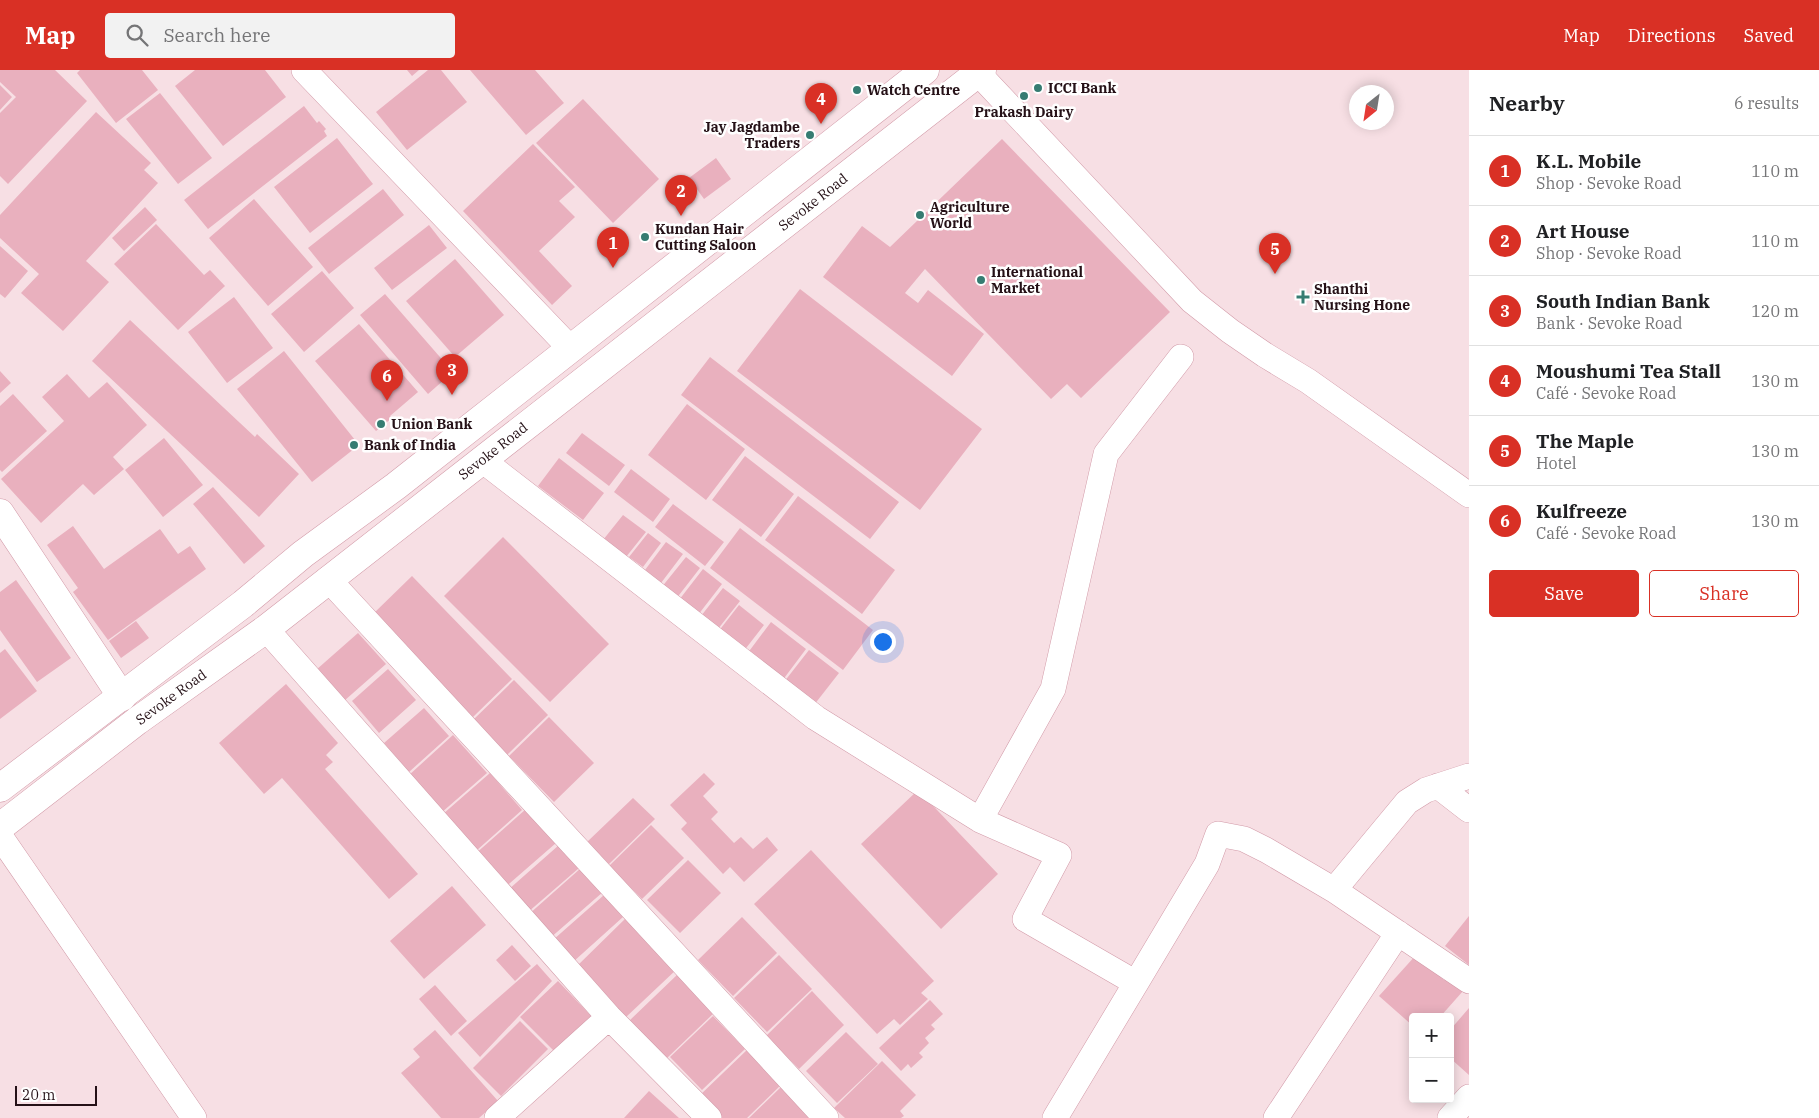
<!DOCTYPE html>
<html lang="en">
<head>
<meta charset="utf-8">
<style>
  body { margin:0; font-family:"IBM Plex Serif",serif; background:#f2f2f2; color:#202124 }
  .controls { position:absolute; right:15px; bottom:15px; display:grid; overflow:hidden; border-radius:5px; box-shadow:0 2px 12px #0003 }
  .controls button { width:45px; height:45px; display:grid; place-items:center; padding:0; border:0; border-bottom:1px solid #e0e0e0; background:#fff; color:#202124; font:25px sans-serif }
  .compass { position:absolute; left:1349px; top:15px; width:45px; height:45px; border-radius:50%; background:#fff; box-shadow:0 2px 12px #0003; rotate:210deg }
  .scale { position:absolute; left:15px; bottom:12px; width:82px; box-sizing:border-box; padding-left:5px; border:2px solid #251117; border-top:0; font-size:14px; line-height:18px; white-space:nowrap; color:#251117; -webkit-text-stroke:4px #fff; paint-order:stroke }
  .you { position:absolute; left:882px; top:571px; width:18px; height:18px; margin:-12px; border:4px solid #fff; border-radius:50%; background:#1a73e8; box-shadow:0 0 0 8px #1a73e833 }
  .badge { display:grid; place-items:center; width:32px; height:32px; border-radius:50%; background:#d93025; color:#fff; font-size:16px; font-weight:700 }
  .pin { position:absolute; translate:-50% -41px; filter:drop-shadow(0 1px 2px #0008) }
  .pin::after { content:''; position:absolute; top:26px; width:18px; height:15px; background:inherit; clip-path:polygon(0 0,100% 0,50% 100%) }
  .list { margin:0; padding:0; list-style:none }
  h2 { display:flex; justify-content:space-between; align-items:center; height:65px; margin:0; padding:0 20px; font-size:21px }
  h2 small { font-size:16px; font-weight:400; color:#757577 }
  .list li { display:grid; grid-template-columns:32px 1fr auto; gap:15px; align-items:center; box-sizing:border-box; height:70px; padding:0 20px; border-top:1px solid #e0e0e0 }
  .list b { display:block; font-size:19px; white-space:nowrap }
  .list p { margin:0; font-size:16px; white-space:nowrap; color:#757577 }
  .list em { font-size:16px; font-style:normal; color:#757577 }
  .actions { display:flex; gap:10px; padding:15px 20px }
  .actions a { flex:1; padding:11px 0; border:1px solid #d93025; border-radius:5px; text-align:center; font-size:18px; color:#d93025 }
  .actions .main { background:#d93025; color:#fff }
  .icon { flex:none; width:28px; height:28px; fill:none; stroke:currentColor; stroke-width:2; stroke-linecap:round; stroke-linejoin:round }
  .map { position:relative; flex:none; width:1469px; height:1048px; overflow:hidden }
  header { display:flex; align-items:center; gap:30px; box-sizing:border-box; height:70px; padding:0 25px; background:#d93025; color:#fff }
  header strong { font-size:24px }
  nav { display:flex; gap:28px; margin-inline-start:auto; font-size:18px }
  .search { width:350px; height:45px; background:#f2f2f2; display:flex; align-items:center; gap:12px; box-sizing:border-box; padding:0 18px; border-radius:5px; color:#757577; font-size:19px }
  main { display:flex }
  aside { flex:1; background:#fff }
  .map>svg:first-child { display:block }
</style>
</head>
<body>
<header>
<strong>Map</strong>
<div class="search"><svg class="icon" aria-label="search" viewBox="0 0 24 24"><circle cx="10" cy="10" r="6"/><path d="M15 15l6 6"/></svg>Search here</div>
<nav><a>Map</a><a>Directions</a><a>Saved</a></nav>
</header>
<main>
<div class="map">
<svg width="1469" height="1048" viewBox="0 0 1469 1048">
  <rect width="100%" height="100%" fill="#f7dfe4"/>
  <path fill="#e9b0be" d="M0,0H55L87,31L8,114L0,106V43L16,27L0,12Z
    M80,0H142L158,20L116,53L77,3Z
    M195,0H265L286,27L223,76L175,16Z
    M407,0H419L412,6Z
    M428,0H441L467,32L407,80L376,42Z
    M470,0H535L564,33L526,65Z
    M0,15L12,27L0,40Z
    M160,23L212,88L178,114L126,49Z
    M583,29L659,109L613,153L536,73Z
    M304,36L317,53L319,51L326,59L324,61L327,66L208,159L184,130Z
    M96,42L151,93L144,100L158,113L86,191L109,212L63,261L21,223L39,204L0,168V145Z
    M337,68L373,114L310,163L274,117Z
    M1002,69L1170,242L1081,328L1067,314L1051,329L925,199L905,223L918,233L928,220L984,264L952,306L823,207L862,156L890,177Z
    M533,74L575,117L559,131L575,147L539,181L572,216L552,235L463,141Z
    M716,88L731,109L704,129L689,108Z
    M383,119L404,145L329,204L308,178Z
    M254,129L313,197L268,236L209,168Z
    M145,137L157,150L124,181L112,168Z
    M156,154L204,205L210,200L225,216L178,260L114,194Z
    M429,155L447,178L392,220L374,198Z
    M0,176L28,201L5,228L0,224Z
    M455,189L504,245L455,287L406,231Z
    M322,201L354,238L304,282L271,244Z
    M800,219L982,359L920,440L737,301Z
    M385,224L453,302L428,324L360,245Z
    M234,227L273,278L227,313L188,262Z
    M130,250L255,367L257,364L299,404L259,447L92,291Z
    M359,254L418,322L390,346L392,348L376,361L315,291Z
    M284,281L359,375L312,412L237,319Z
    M710,287L899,432L870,469L681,325Z
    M0,301L11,313L0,323Z
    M67,304L89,328L107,312L147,355L113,387L124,399L94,425L83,414L41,453L1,409L64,351L42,327Z
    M13,324L47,361L2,402L0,400V336Z
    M687,334L745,379L706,430L648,385Z
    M582,363L625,395L609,416L566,383Z
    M164,368L203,415L163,447L125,400Z
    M745,386L794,424L761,467L712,430Z
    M559,388L604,423L583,450L538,416Z
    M631,399L670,429L653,452L614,422Z
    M213,417L265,476L244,494L193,434Z
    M798,426L895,500L862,544L765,470Z
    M673,434L724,472L705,496L655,457Z
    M623,445L646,462L626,487L603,470Z
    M73,456L104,499L160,459L178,484L190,476L206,499L108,570L73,522L78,518L47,475Z
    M740,458L873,560L843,600L710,498Z
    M648,463L661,473L643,497L629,487Z
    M503,467L609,574L550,632L444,526Z
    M666,472L683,484L661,513L645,500Z
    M686,487L700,498L676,529L661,518Z
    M703,499L722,514L698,545L679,530Z
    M412,506L512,609L473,647L373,544Z
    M16,510L71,588L37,612L0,560V522Z
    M723,518L740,531L718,559L701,546Z
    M739,535L764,555L743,582L718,562Z
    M136,551L149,568L121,588L109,571Z
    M771,552L806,579L782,611L747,584Z
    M358,563L386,594L344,631L316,600Z
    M5,579L37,621L0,649V583Z
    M809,580L839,603L814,635L784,612Z
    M388,599L416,630L379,663L352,631Z
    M514,610L548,645L507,685L473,650Z
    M286,614L338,673L326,685L333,692L325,699L418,804L389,829L282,708L264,724L219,673Z
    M424,638L449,666L409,702L384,673Z
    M549,647L594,693L554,732L509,686Z
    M453,665L487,703L441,743L408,706Z
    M490,703L522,740L476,781L443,744Z
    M704,703L715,714L703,726L718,742L711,749L734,773L741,767L753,779L767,767L778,780L744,812L730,797L723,804L681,759L687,753L670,735Z
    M918,720L998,804L941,859L861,774Z
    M633,728L655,749L609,794L587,772Z
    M526,739L556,773L503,819L474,785Z
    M651,755L684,788L642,829L609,796Z
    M559,775L579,798L527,843L507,821Z
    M811,780L934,911L921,923L928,929L900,955L894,949L877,964L754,834Z
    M688,790L721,823L680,863L647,830Z
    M581,798L603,822L549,869L528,845Z
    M452,816L486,855L424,909L390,871Z
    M604,825L623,847L573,892L553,870Z
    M1469,846V895L1445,876Z
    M627,847L677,899L625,948L576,897Z
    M742,847L777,883L733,926L698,890Z
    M512,875L531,896L515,911L496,890Z
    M779,885L812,919L767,962L734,928Z
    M1416,885L1444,910L1447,906L1463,921L1440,947H1413V956L1379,926Z
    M537,894L552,911L480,987L458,963Z
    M678,904L715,942L666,989L629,951Z
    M558,911L593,948L556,983L520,947Z
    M435,915L467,951L451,966L419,929Z
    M812,921L844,955L799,999L766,966Z
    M930,930L943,944L931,955L935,959L925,968L929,973L919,983L923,987L911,998L908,994L901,1001L879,978Z
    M1469,938V1005L1450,988V960Z
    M713,946L745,979L702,1020L670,987Z
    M520,951L548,979L501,1026L473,998Z
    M435,960L498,1031L479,1048H441L401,1003L420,987L413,979Z
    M846,962L878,994L837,1033L806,1001Z
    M749,978L783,1013L747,1048H718L698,1027Z
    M882,991L916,1025L900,1041L904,1046L901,1048H845L834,1038Z
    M782,1016L813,1048H749Z
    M649,1021L679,1048H624Z"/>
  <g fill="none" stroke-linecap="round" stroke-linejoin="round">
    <defs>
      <path id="minor" d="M304,0L571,279
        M978,3L1192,231L1230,261L1265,285L1308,311L1469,425
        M482,390L816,648L980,750L1059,785L1025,849L1136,913L1055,1048
        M328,509L826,1048
        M266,559L609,947L709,1048
        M1438,716L1469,740
        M980,750L1053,619L1106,384L1181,287
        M0,766L194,1048
        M1334,820L1407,732L1426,720L1469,706
        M1136,913L1207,794L1218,764L1244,769L1266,780L1334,820L1469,911
        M497,1048L609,947
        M1276,1048L1398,863
        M1450,1048L1469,1027"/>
      <path id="tertiary" d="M0,443L122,627"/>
      <path id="secondary" d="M0,718L243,534L303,484L396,416L925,0
        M0,757L137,651L266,559L982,0"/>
    </defs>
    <use href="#minor" stroke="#d29aa8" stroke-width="26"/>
    <use href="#tertiary" stroke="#d29aa8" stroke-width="29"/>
    <use href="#secondary" stroke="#d29aa8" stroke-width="29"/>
    <use href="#minor" stroke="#fff" stroke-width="25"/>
    <use href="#tertiary" stroke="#fff" stroke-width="28"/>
    <use href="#secondary" stroke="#fff" stroke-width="28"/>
  </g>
  <g fill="#367c72" stroke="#fff" stroke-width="2">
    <circle cx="1038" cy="18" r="5"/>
    <circle cx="857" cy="20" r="5"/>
    <circle cx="1024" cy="26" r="5"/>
    <circle cx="810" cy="65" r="5"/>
    <circle cx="920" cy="145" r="5"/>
    <circle cx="645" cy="167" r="5"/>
    <circle cx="981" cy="210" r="5"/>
    <path d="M1300.5 219.5h5v5h5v5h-5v5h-5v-5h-5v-5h5z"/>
    <circle cx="381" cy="354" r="5"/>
    <circle cx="354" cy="375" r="5"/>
  </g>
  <g text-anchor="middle" stroke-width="5" stroke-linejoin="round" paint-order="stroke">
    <g font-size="14" font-weight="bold" fill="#251117" stroke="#fff" text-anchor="start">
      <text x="1048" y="23">ICCI Bank</text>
      <text x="867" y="25">Watch Centre</text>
      <text x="1024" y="47" text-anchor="middle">Prakash Dairy</text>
      <text x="800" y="62" text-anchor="end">Jay Jagdambe<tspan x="800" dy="16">Traders</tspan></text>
      <text x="930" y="142">Agriculture<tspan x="930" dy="16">World</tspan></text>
      <text x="655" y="164">Kundan Hair<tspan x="655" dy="16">Cutting Saloon</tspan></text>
      <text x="991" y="207">International<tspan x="991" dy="16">Market</tspan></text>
      <text x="1314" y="224">Shanthi<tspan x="1314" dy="16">Nursing Hone</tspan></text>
      <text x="391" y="359">Union Bank</text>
      <text x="364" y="380">Bank of India</text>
    </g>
    <g font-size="14" fill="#251117" stroke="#fff">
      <text transform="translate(813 132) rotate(-38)" y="5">Sevoke Road</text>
      <text transform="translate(493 381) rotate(-38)" y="5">Sevoke Road</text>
      <text transform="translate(171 627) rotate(-36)" y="5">Sevoke Road</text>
    </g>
  </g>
</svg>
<div class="controls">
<button>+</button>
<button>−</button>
</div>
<svg class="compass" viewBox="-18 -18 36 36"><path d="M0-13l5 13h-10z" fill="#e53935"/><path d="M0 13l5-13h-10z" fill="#757577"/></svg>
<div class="scale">20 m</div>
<div class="you"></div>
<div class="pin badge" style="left:613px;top:198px">1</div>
<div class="pin badge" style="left:681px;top:146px">2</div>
<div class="pin badge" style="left:452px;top:325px">3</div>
<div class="pin badge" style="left:821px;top:54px">4</div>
<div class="pin badge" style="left:1275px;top:204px">5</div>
<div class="pin badge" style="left:387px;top:331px">6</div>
</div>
<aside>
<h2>Nearby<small>6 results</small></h2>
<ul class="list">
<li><span class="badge">1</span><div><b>K.L. Mobile</b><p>Shop · Sevoke Road</p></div><em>110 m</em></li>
<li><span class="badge">2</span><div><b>Art House</b><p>Shop · Sevoke Road</p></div><em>110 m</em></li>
<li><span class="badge">3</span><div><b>South Indian Bank</b><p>Bank · Sevoke Road</p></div><em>120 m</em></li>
<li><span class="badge">4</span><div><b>Moushumi Tea Stall</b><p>Café · Sevoke Road</p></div><em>130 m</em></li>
<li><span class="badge">5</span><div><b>The Maple</b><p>Hotel</p></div><em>130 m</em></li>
<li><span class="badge">6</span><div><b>Kulfreeze</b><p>Café · Sevoke Road</p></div><em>130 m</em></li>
</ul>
<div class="actions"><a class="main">Save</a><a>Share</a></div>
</aside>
</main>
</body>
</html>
